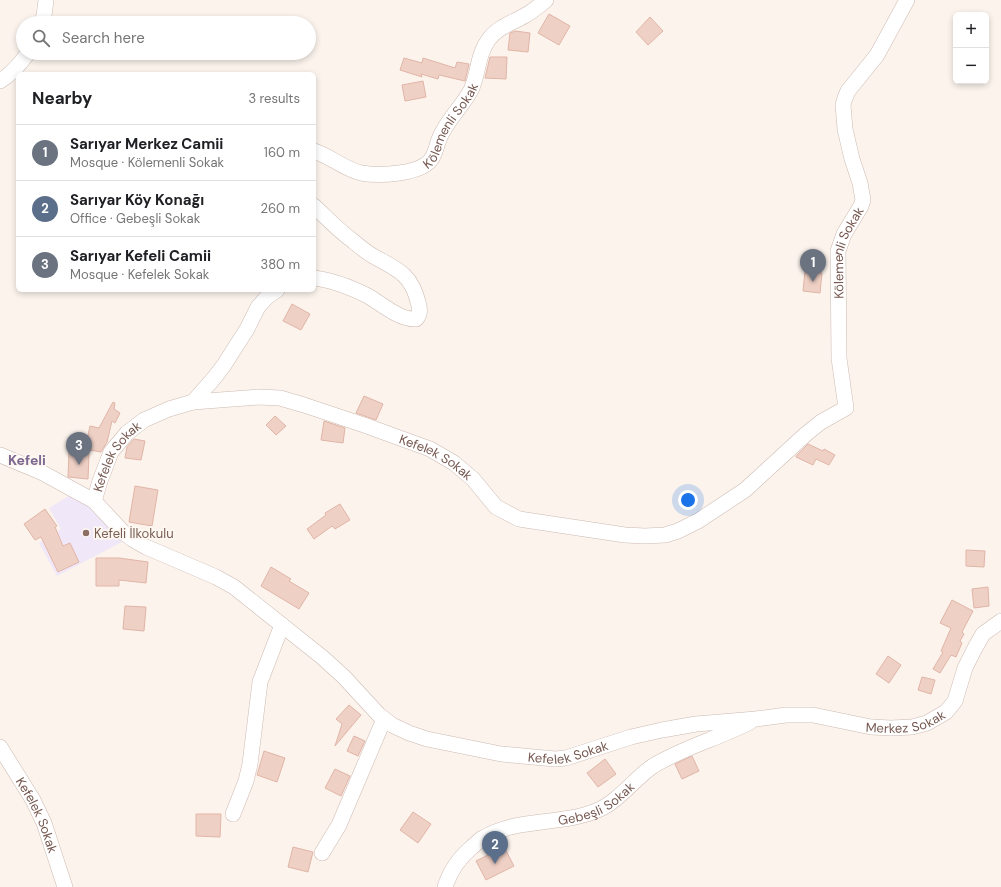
<!DOCTYPE html>
<html lang="en">
<head>
<meta charset="utf-8">
<style>
  body { margin:0; font-family:"DM Sans",sans-serif; background:#f2f2f2; color:#202124 }
  .controls { position:absolute; right:12px; top:12px; display:grid; overflow:hidden; border-radius:6px; box-shadow:0 2px 6px #0003 }
  .controls button { width:36px; height:36px; display:grid; place-items:center; padding:0; border:0; border-bottom:1px solid #e0e0e0; background:#fff; color:#202124; font:20px sans-serif }
  .you { position:absolute; left:688px; top:500px; width:14px; height:14px; margin:-10px; border:3px solid #fff; border-radius:50%; background:#1a73e8; box-shadow:0 0 0 6px #1a73e833 }
  .badge { display:grid; place-items:center; width:26px; height:26px; border-radius:50%; background:#db2777; color:#fff; font-size:13px; font-weight:700 }
  .pin { position:absolute; translate:-50% -33px; filter:drop-shadow(0 1px 2px #0008) }
  .pin::after { content:''; position:absolute; top:21px; width:14px; height:12px; background:inherit; clip-path:polygon(0 0,100% 0,50% 100%) }
  .list { margin:0; padding:0; list-style:none }
  h2 { display:flex; justify-content:space-between; align-items:center; height:52px; margin:0; padding:0 16px; font-size:17px }
  h2 small { font-size:13px; font-weight:400; color:#757577 }
  .list li { display:grid; grid-template-columns:26px 1fr auto; gap:12px; align-items:center; box-sizing:border-box; height:56px; padding:0 16px; border-top:1px solid #e0e0e0 }
  .list b { display:block; font-size:15px; white-space:nowrap }
  .list p { margin:0; font-size:13px; white-space:nowrap; color:#757577 }
  .list em { font-size:13px; font-style:normal; color:#757577 }
  .icon { flex:none; width:22px; height:22px; fill:none; stroke:currentColor; stroke-width:2; stroke-linecap:round; stroke-linejoin:round }
  .map { position:relative; flex:none; width:1001px; height:887px; overflow:hidden }
  .search { position:absolute; background:#fff; box-shadow:0 2px 6px #0003; left:16px; top:16px; width:300px; height:44px; display:flex; align-items:center; gap:10px; box-sizing:border-box; padding:0 14px; border-radius:22px; color:#757577; font-size:15px }
  .panel { position:absolute; background:#fff; box-shadow:0 2px 6px #0003; left:16px; top:72px; width:300px; height:220px; border-radius:6px }
  .map>svg:first-child { display:block }
</style>
</head>
<body>
<div class="map">
<svg width="1001" height="887" viewBox="0 0 1001 887">
  <rect width="100%" height="100%" fill="#fbf3ec"/>
  <path fill="#f0e8f8" d="M72,494L93,504L122,536V542L57,576L39,543L61,529L49,508Z"/>
  <path fill="#efd0c5" stroke="#e1b5a7" d="M549,14L570,26L559,45L538,33Z
    M650,17L663,31L648,45L636,32Z
    M515,31L530,33L528,52L508,50L510,33Z
    M490,57H507L506,79L485,78Z
    M404,58L422,63L423,58L455,68L457,62L469,64L465,81L439,75L438,79L421,74L422,77L400,70Z
    M423,81L426,97L405,101L402,85Z
    M805,271L822,273L820,293L803,291Z
    M292,304L310,314L301,330L283,321Z
    M364,396L383,404L376,420L356,413Z
    M113,402L115,403L114,409L120,413L115,423L112,421L107,442L101,452L85,449L90,426L99,428Z
    M275,416L286,426L276,435L266,425Z
    M324,421L345,428L343,443L321,440Z
    M134,439L145,441L141,460L125,458L127,447Z
    M808,444L823,451L824,449L835,455L829,465L816,459L813,465L796,457L797,455Z
    M69,452L89,453L88,479L68,477Z
    M135,486L158,490L152,526L129,522Z
    M340,504L350,520L335,529L332,526L314,539L307,529L326,515L325,513Z
    M45,509L57,526L55,527L63,546L70,543L79,562L58,572L41,537L35,540L24,524Z
    M966,550L985,551L984,567L966,566Z
    M96,558H119L148,562L146,583L119,580V586H96Z
    M271,567L291,579L289,581L309,593L299,609L261,586Z
    M988,587L989,606L974,608L972,589Z
    M952,600L973,611L962,632L964,634L960,641L962,643L956,657L951,655L940,673L933,669L943,652L941,651L951,628L940,623Z
    M125,606L146,607L144,631L123,629Z
    M888,656L901,665L889,683L876,674Z
    M922,677L935,680L931,694L918,690Z
    M349,705L361,715L335,746L342,724L336,719Z
    M354,736L365,741L358,756L347,751Z
    M264,751L285,758L277,782L257,775Z
    M692,756L699,771L682,779L675,764Z
    M605,759L616,774L598,787L587,773Z
    M335,769L350,776L341,796L325,788Z
    M413,812L431,824L418,843L400,830Z
    M196,814H221L220,837L196,836Z
    M293,847L313,852L308,872L288,867Z
    M504,847L514,866L486,880L476,861Z"/>
  <g fill="none" stroke-linecap="round" stroke-linejoin="round">
    <defs>
      <g id="minor">
        <path d="M41,23L44,16L46,0"/>
        <path d="M0,81C12,74 20,64 28,53"/>
        <path id="s1" d="M314,151C330,156 344,169 361,173C378,176 422,175 432,158C437,150 437,141 442,133C450,117 463,105 471,90C479,73 477,55 489,39C498,27 512,23 524,16C532,12 539,6 546,0"/>
        <path d="M314,206C327,218 339,231 353,241C359,246 366,252 373,256C396,269 411,273 418,302C420,308 421,314 416,319C399,320 382,304 368,296C352,288 332,280 314,278"/>
        <path d="M193,402L215,377L224,365L247,329L258,307L267,297L277,290"/>
        <path id="s2" d="M0,455L41,472L94,501L123,532L132,539L146,547L216,577L234,587L322,657L344,677L379,715L392,725L409,733L427,739L501,754L555,759L566,758L631,737L662,730L696,724L756,719L786,715H813L871,727L891,728L912,727L927,723L946,712L955,701L965,668L975,648L983,634L1001,621"/>
        <path id="s3" d="M94,501L100,481L111,452L127,433L144,420L169,409L193,402L258,397L280,398L304,405L364,425L430,449L454,463L473,479L496,507L519,519L625,535L645,536L665,535L678,531L698,521L745,490L806,434L821,422L846,408L839,358L838,251L844,234L861,206L863,200L860,183L852,159L845,129L843,105L845,98L848,91L877,55L907,0"/>
        <path id="s4" d="M0,747L33,800L44,823L65,887"/>
        <path d="M233,814L246,781L250,764L260,682L282,625"/>
        <path d="M322,853L339,825L384,719"/>
        <path id="s5" d="M445,887C450,871 459,858 472,847C476,844 479,840 483,838C518,817 562,826 598,810C619,801 635,778 653,766C684,747 717,739 750,722"/>
      </g>
    </defs>
    <use href="#minor" stroke="#cdbab2" stroke-width="16"/>
    <use href="#minor" stroke="#fff" stroke-width="15"/>
  </g>
  <circle fill="#8d6e63" stroke="#fef8f2" stroke-width="1.5" cx="86" cy="533" r="4"/>
  <g text-anchor="middle" stroke-width="3.5" stroke-linejoin="round" paint-order="stroke">
    <g font-size="13" fill="#765850" stroke="#fef8f2">
      <text dy="5" stroke="none"><textPath href="#s1" startOffset="165">Kölemenli Sokak</textPath></text>
      <text dy="5" stroke="none"><textPath href="#s3" startOffset="1039">Kölemenli Sokak</textPath></text>
      <text dy="5" stroke="none"><textPath href="#s3" startOffset="51">Kefelek Sokak</textPath></text>
      <text dy="5" stroke="none"><textPath href="#s3" startOffset="405">Kefelek Sokak</textPath></text>
      <text dy="5" stroke="none"><textPath href="#s2" startOffset="1007">Merkez Sokak</textPath></text>
      <text dy="5" stroke="none"><textPath href="#s2" startOffset="663">Kefelek Sokak</textPath></text>
      <text dy="5" stroke="none"><textPath href="#s5" startOffset="183">Gebeşli Sokak</textPath></text>
      <text dy="5" stroke="none"><textPath href="#s4" startOffset="78">Kefelek Sokak</textPath></text>
    </g>
    <g font-size="13" fill="#785e54" stroke="#fef8f2" text-anchor="start">
      <text x="94" y="538">Kefeli İlkokulu</text>
    </g>
    <g font-size="14" font-weight="bold" fill="#7d6891" stroke="#fef8f2">
      <text x="27" y="465">Kefeli</text>
    </g>
  </g>
</svg>
<div class="controls">
<button>+</button>
<button>−</button>
</div>
<div class="you"></div>
<div class="pin badge" style="left:813px;top:282px;background:#6b7280">1</div>
<div class="pin badge" style="left:495px;top:864px;background:#5c6f8a">2</div>
<div class="pin badge" style="left:79px;top:465px;background:#6b7280">3</div>
<div class="search"><svg class="icon" aria-label="search" viewBox="0 0 24 24"><circle cx="10" cy="10" r="6"/><path d="M15 15l6 6"/></svg>Search here</div>
<section class="panel">
<h2>Nearby<small>3 results</small></h2>
<ul class="list">
<li><span class="badge" style="background:#6b7280">1</span><div><b>Sarıyar Merkez Camii</b><p>Mosque · Kölemenli Sokak</p></div><em>160 m</em></li>
<li><span class="badge" style="background:#5c6f8a">2</span><div><b>Sarıyar Köy Konağı</b><p>Office · Gebeşli Sokak</p></div><em>260 m</em></li>
<li><span class="badge" style="background:#6b7280">3</span><div><b>Sarıyar Kefeli Camii</b><p>Mosque · Kefelek Sokak</p></div><em>380 m</em></li>
</ul>
</section>
</div>
</body>
</html>
